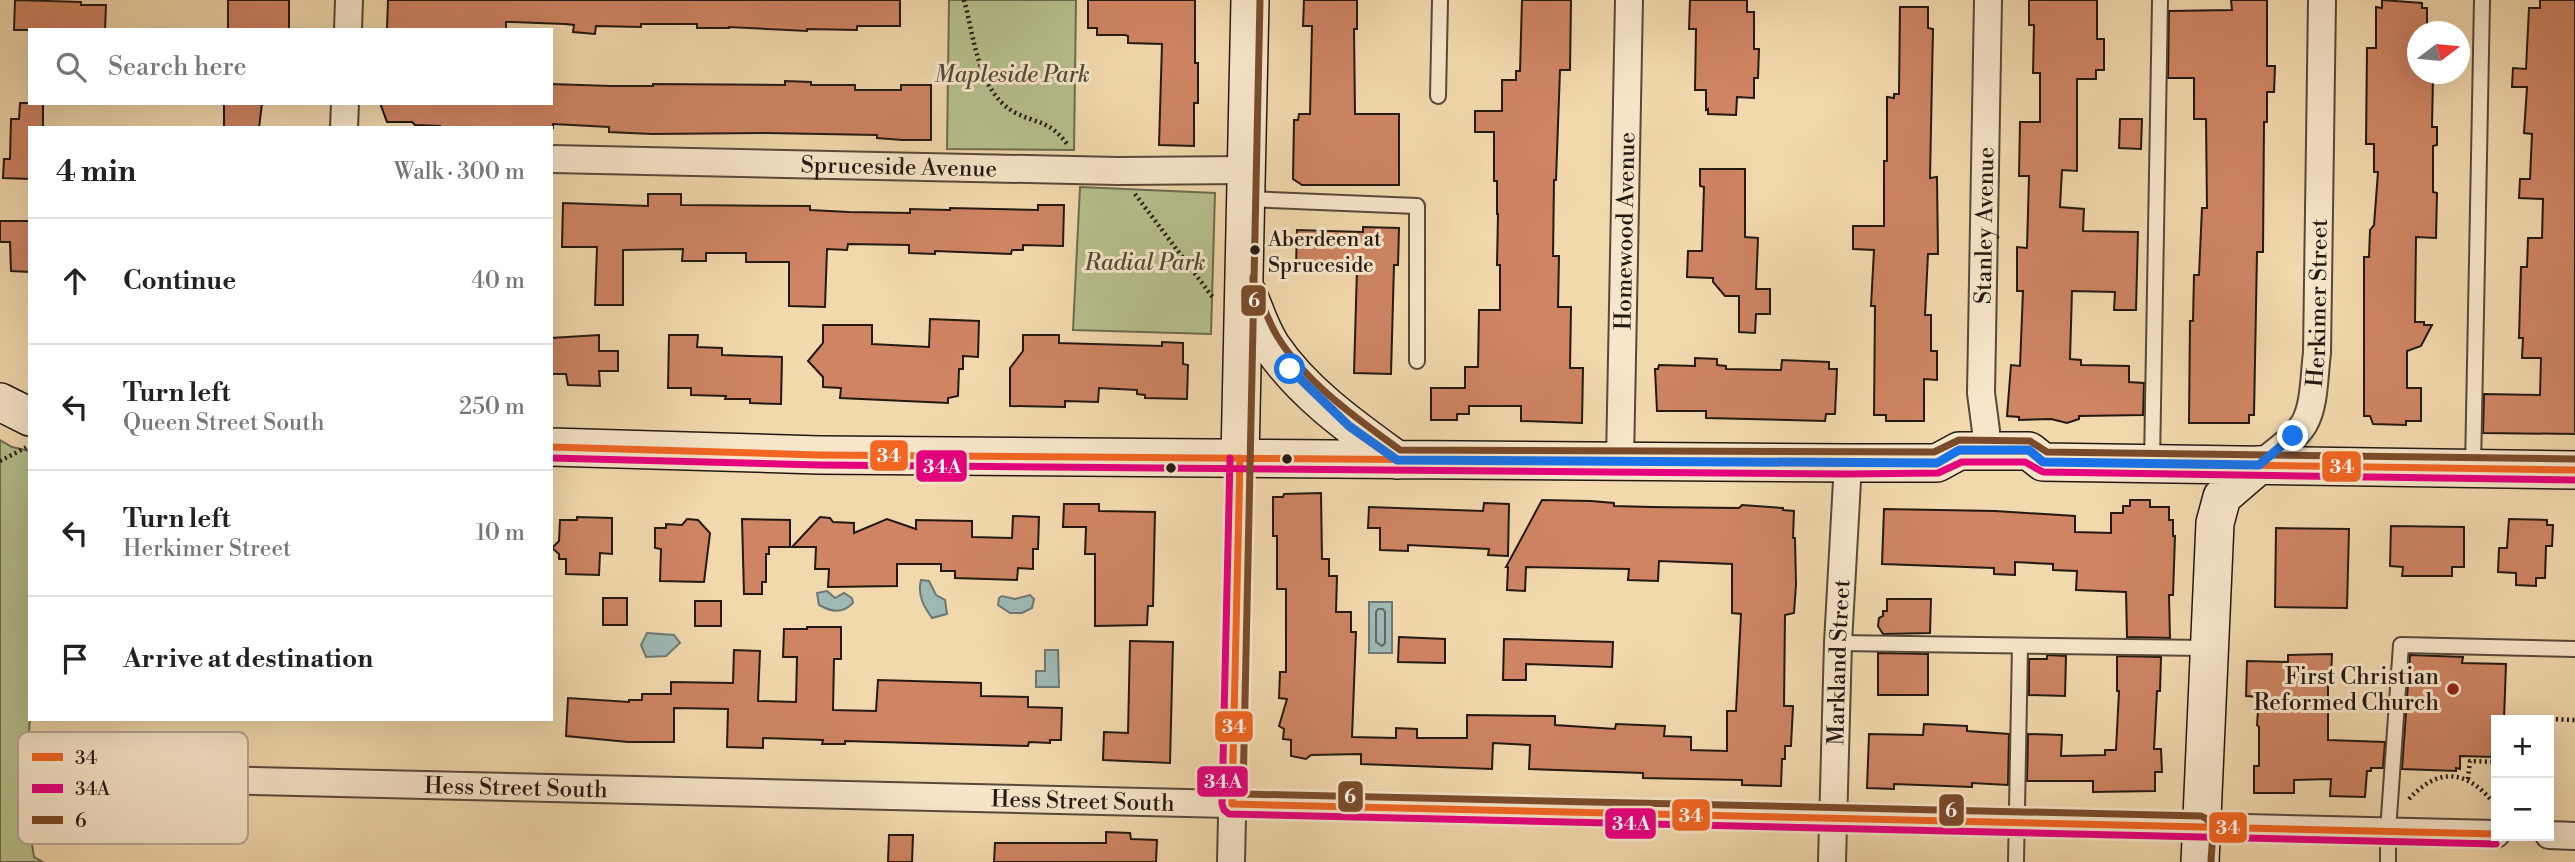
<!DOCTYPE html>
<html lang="en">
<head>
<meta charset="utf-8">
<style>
  body { margin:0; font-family:"Libre Bodoni",serif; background:#f2f2f2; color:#222 }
  .controls { position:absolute; right:21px; bottom:21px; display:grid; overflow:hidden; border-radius:0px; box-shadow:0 7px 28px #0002 }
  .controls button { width:63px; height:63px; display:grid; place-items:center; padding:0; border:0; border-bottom:2px solid #e0e0e0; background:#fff; color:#222; font:35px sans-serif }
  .compass { position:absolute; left:2407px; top:21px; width:63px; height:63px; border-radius:50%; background:#fff; box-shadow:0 7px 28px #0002; rotate:74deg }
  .stop { position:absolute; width:21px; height:21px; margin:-16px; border:5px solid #1a73e8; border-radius:50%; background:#fff }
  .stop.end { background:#1a73e8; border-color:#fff; box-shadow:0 2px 7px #0008 }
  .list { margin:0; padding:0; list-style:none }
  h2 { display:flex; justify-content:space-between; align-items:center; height:91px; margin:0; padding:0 28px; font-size:30px }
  h2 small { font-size:23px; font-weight:400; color:#767676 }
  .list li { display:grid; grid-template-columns:46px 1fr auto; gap:21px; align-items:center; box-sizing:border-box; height:126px; padding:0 28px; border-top:2px solid #e0e0e0 }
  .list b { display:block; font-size:26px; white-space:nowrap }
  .list p { margin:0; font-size:23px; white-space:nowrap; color:#767676 }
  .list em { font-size:23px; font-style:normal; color:#767676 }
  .icon { flex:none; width:38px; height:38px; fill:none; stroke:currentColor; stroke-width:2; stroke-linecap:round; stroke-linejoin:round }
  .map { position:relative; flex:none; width:2575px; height:862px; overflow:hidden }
  .search { position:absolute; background:#fff; box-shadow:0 7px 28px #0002; left:28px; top:28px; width:525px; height:77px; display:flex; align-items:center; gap:18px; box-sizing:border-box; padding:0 24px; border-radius:0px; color:#767676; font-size:26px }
  .panel { position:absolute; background:#fff; box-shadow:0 7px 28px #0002; left:28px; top:126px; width:525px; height:595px; border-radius:0px }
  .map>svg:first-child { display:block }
</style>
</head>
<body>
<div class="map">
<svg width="2575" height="862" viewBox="0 0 2575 862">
  <rect width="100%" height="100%" fill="#f2d8ad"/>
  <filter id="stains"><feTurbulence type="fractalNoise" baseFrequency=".00286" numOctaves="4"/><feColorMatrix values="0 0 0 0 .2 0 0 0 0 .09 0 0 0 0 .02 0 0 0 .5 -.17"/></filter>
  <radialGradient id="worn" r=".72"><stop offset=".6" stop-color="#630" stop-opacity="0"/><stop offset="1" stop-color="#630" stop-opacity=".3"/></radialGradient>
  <path fill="#b6c08d" stroke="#6c6c50" stroke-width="2" d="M949,0H1076L1074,150L947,149Z
    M1080,187L1215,193L1211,334L1073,330Z
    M0,440L12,447L30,451V717L25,799L34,857L43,862H0Z"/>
  <path fill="#9eb8b4" stroke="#6d7873" stroke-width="2" d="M921,580L929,581L936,595L945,600L947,614L932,618C924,607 917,595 921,580Z
    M827,591L835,598L844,593L852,598L853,603C842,614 832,612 819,605L817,593Z
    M1030,595L1034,599L1032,608L1022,613H1010L998,605L999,598L1002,596L1015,599Z
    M1369,602H1392V653H1369Z
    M647,633L674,635L680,643L666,656L646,657L641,645Z
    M1045,650H1058L1059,687H1036V671H1045Z"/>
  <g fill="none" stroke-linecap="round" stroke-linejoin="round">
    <path stroke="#606863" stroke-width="2" d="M1378,609H1383L1385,612V643L1382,646L1376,642V612Z"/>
  </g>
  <path fill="#cf8463" stroke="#231912" stroke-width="2" d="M15,0L81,2V5H106L105,30H14Z
    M228,0H289V30H228Z
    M388,0H900V26H857V30L807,29V31L729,27V28H697V24H641V27L596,26L595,34L573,32L574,25L565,24L512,22H506V30L387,29Z
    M1088,0H1195V63H1198V103H1194V146L1159,145L1162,44L1128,43V36L1125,35H1097V28H1088Z
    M1304,0H1357V29H1354L1355,114H1399V185H1302L1293,179L1294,120H1298L1299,114H1310L1312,26H1303Z
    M1522,0H1571L1570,70H1560L1556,180H1554L1553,256H1559L1558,307H1571L1570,368H1583L1582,423L1521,421V406H1469V414H1457V420H1431V388H1465V367H1478L1479,310H1500V265H1497L1498,214H1497V181H1494V132H1475V111H1502V80H1516V71H1520Z
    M1690,0H1747V12H1754V49H1759L1758,78H1754V98L1737,97L1736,115L1708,114V109L1706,110V90H1695L1696,29H1689Z
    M2029,0H2097V39H2104V70H2096V79H2077V171L2062,170L2060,207L2084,209L2083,231L2138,232L2136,310H2114L2115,292L2072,291L2070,359L2081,360V365L2129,366V382L2144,383L2143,415L2079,416V419L2067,423L2051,419L2019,420V417L2007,416L2011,365L2020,366L2023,291H2017V247L2027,248L2029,176H2019L2020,122H2040V73H2033L2034,25H2029Z
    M2231,0H2267V66H2275L2274,92H2267V122H2264L2263,252H2257L2254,415H2249V423H2189L2190,321H2193L2194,275H2199L2202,208H2207L2206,119H2194V78H2168L2169,11L2232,10Z
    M2382,0L2422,3V8H2427V32H2418V74H2427V78H2433L2432,127H2437V145L2433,146V192L2437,193L2436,238L2416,237L2415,322H2424V325H2432L2421,346L2407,351V388H2421V421H2406V425L2373,424L2370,416H2364V257H2369L2370,230L2374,225L2378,172H2374V144H2366L2367,48H2376V7L2382,8Z
    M2540,0H2575V434L2483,433L2484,394L2540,395L2541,358H2522L2523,338H2519L2521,267H2527L2528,238H2542L2543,199L2519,198L2520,179H2530L2532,134L2524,133L2527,87H2512L2513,68L2526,69L2529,8H2540Z
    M1900,7H1928V28L1933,29L1930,178L1937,177L1938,254H1928L1925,315H1931V351H1937V380L1924,379V421H1886V415H1874L1875,306H1871L1874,250L1853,249V226H1884V161H1887V97L1894,98V94H1899Z
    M785,81L811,82V85H855V90H901V85H931V140H902L877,138V135L766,133L652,134L609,132V127L553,124V128H440V126L415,125L412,122H387L380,103H551V84L611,86H653V84L785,85Z
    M20,103H43V128H30V179L3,178L4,159H10L11,119H19Z
    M224,103H262L259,128H224Z
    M2120,119H2142L2141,149L2119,148Z
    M1700,169H1745V237L1758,238L1756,289H1770V314H1756L1755,333L1739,332V296H1725L1713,282V278L1687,277L1688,251H1702L1704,187L1700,186Z
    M648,194H681V205L810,206V210L849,212L910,213V209L950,210V208L1038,210V205H1064L1063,246L1023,245V250H1012L1011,254L935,251V254L909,253V245L848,244L847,250L827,249L825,307L789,306V262H746V253H706V261H682L683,249L623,250V305H595L597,247H562L563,203L648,206Z
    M0,221H30V272L11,271L10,242H0Z
    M1363,227L1399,228L1398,265H1394L1391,374L1354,373L1357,268L1296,266L1297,230L1363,232Z
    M930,319L979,321L978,357L963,356V369H959L958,396L948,398V403L840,398L841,388L823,387V377L808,361L823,343V325H872V344L929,347Z
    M599,335V351H618V371H599L600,386L568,385L566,374H551V338Z
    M669,335H698L697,347L722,348V355L782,357L781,404L750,403V399H725L726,396L691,395V388H668Z
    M1023,335H1059V343L1162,346V342L1183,343V364L1188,365L1187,399L1145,398V395L1137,394V390L1099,388L1098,402L1065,401V407L1010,406V368L1023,351Z
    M1695,358L1717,359V365L1726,366V369L1781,370L1782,360L1829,362V369H1837L1835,414H1826L1825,421L1706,418V411H1657L1655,369H1658L1659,365L1695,366Z
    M1321,493L1322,559H1329V576H1337L1336,612H1351V632H1356L1352,737L1396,738V728L1417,729V738H1467V715L1555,716V725L1615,729L1616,724L1665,726L1664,736L1691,737V750L1727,751V711H1736L1741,614L1732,613V564L1659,561L1658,581L1628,580L1629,569L1526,567L1525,591L1507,590L1508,567H1506L1542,500L1591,501L1614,503V506L1651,507L1739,508L1742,505L1783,508V510L1794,511L1793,538H1795L1796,584L1794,613L1785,615L1784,706H1793L1791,746H1785V759H1782L1781,786L1742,785V780L1643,778V773L1529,769L1530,745L1493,743L1492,769L1361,764V754L1311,755L1306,759L1291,756V740L1283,739L1284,729L1279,726L1287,699L1279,698L1280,672H1286V589H1277V536H1273V497H1283L1284,494Z
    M2130,500H2150V507H2169V520H2173V536H2175L2173,595H2169L2170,638L2127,637L2126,592L2076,590L2077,571L2053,570V564L2015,562V575L1994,574V568L1882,564L1884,509L1995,511L2075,516V532L2111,533V513H2123V506H2130Z
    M1484,503L1509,504L1508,556L1488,555L1489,549L1408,545V551L1380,550V528H1368L1369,507L1483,511Z
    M1064,504H1099V511L1155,512L1153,606H1148L1147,625L1095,626V554H1085L1086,527H1063Z
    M1013,516L1039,517L1038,549H1033V569L1018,568L1017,580L955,578V571H941V564H897V586L828,587L829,569H815L816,547H792L820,517L830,518L833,522L854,523V533L887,519L916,529V520L972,521V537L1012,538Z
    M577,517L612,518V554L600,553L599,575L566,574V559H559V554L552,548L559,541L560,520H577Z
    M687,519L698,520L710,533L704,582L660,581L661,549L655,548V528H666V524L682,525Z
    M742,519L790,520V547H769V554H766V582H762V594H744Z
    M2509,519L2547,520V525H2553L2552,546H2546L2545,578H2536V586L2516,585V573L2498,572L2499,548H2507Z
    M2391,526L2464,527V567H2452V576H2402L2403,567L2390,566Z
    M2276,528L2349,529L2347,608L2275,607Z
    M603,598H627V625H603Z
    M1887,599H1931L1930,633L1883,634L1878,626L1879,618L1883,616V611H1887Z
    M695,601H721V626H695Z
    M807,627H841V659H834L833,710L876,711L878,680L981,683V696L1028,697V707L1062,708L1061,740H1050V743L1029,742L1028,746L845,741V744H822L823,740L763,738V748L727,747L728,709L674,708V742H628L566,736L568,698L629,702V700H642V694H671V682L733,683L734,650L760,651L758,701L796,702L797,657H783L784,629H807Z
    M1399,637L1445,639V663L1398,662Z
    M1504,639L1613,642L1612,667L1526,664V680H1503Z
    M1130,641L1173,642L1170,763L1103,760L1104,732L1128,733Z
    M1878,653L1928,654V695H1878Z
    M2332,654L2331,675H2328V740L2385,742L2383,768H2371V771H2367L2365,797L2330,796L2331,779L2294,780V793H2254V766H2259V727L2257,725L2259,697L2246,696L2247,661L2288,662V655Z
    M2047,655L2066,656L2065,696L2029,695V659H2047Z
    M2410,655L2463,657L2462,663L2506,664L2504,720H2496V757L2460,756V769L2456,768V771L2402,769Z
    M2117,656L2161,657L2160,691H2157L2154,749H2161L2162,772H2155V791L2093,792V781H2027L2028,734L2062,735L2061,756L2105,755V750H2116L2119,691H2117Z
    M1924,724L1967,726V731L2009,734L2008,785L1972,783V787L1894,784V789L1867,788L1869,734L1923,735Z
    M1106,832L1130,833L1131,839L1157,840L1156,862H994L995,843H1106Z
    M889,835H913L912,862H888Z"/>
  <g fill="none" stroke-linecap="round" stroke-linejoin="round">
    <defs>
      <path id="lane" d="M1438,96L1440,0
        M1248,199L1417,206V361
        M2152,463L2160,0
        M2473,468L2482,0
        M1838,643L2207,648
        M2016,862L2020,646
        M2388,862V831L2401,645L2575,649"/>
      <g id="street">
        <path d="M348,30L349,0"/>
        <path d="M344,128L345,103"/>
        <path id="s1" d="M551,159L1118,171L1247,170"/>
        <path id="s2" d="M1985,451L1986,431L1981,393L1988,0"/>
        <path id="s3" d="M1620,460L1629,0"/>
        <path id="s4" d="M2259,465C2273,453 2294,440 2304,424C2315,405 2314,375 2317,353L2322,0"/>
        <path id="s5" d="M215,780L2496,834"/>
        <path d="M2549,835L2575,836"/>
        <path d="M1231,862L1240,458"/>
        <path id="s6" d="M1832,862L1838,643L1848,463"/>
      </g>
      <path id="secondary" d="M1247,292C1255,310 1261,331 1272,347C1303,393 1353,428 1397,460
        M0,402L30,417
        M551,447L819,455L1848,463H1937L1959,451H2029L2043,462L2575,470
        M1240,458L1250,0
        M2200,862L2215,523L2222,497L2259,465"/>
    </defs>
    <use href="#lane" stroke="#574939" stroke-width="18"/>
    <use href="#street" stroke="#574939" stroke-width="30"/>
    <use href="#secondary" stroke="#231912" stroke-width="40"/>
    <path stroke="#231912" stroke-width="4.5" stroke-dasharray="2 3.5" stroke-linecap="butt" d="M964,0C974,36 978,92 1014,112C1039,125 1048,119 1068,145
      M1135,194L1214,299
      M0,461L27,447
      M2525,720V718L2575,720
      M2468,779L2470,761L2496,762
      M2409,799C2440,765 2469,771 2496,806"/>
    <use href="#lane" stroke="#f7e6ca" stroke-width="14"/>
    <use href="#street" stroke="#f7e6ca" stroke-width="26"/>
    <use href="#secondary" stroke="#f7e6ca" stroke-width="37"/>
    <defs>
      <path id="bus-1" d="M551,447L819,455L1848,463H1937L1959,451H2029L2043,462L2575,470
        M1240,458L1232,804L2496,834"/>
      <path id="bus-2" d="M551,458L819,465L1848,474L1938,473L1962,462H2025L2043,472L2575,480
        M1230,458L1222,804L1224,810L1229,814L2496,844"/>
      <path id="bus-3" d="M1260,0L1243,794L2201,816C2218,821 2211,847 2211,862
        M1253,277V281C1261,299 1267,319 1277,336C1306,383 1356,418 1400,450L1934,452L1959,440L2030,441L2047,452L2575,459"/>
    </defs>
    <use href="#bus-1" stroke="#f7e6ca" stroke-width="12"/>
    <use href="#bus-2" stroke="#f7e6ca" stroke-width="12"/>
    <use href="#bus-3" stroke="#f7e6ca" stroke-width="12"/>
    <use href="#bus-1" stroke="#f26522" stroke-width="7"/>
    <use href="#bus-2" stroke="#e5007d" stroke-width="7"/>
    <use href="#bus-3" stroke="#7a4b2a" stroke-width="7"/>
  </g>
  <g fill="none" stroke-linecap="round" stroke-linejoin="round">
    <path stroke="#1a73e8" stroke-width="9" d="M1290,369L1349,426L1397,460L1937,463L1959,450H2029L2043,462L2259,465L2293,436"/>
  </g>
  <g fill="#231912" stroke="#f7e6ca" stroke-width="2.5">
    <circle cx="1255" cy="250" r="6"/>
    <circle cx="1287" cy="459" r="6"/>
    <circle cx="1171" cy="468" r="6"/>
  </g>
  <circle fill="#8f2418" stroke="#f7e6ca" stroke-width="2.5" cx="2453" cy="689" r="7"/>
  <g text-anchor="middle" stroke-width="6" stroke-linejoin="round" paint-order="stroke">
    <g font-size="21" fill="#231912" stroke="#f7e6ca" text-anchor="start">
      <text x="1268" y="246">Aberdeen at<tspan x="1268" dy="26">Spruceside</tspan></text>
    </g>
    <g font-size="23" font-style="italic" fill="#4f4b37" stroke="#f7e6ca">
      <text x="1012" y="82">Mapleside Park</text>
      <text x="1145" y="270">Radial Park</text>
    </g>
    <g font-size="23" fill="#231912" stroke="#f7e6ca">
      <text dy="8" stroke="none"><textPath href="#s1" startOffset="348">Spruceside Avenue</textPath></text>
      <text dy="8" stroke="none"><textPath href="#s2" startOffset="226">Stanley Avenue</textPath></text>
      <text dy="8" stroke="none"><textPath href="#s3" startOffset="229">Homewood Avenue</textPath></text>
      <text dy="8" stroke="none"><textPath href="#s4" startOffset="184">Herkimer Street</textPath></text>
      <text dy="8" stroke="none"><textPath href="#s6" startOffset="200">Markland Street</textPath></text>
      <text dy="8" stroke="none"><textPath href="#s5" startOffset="301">Hess Street South</textPath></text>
      <text dy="8" stroke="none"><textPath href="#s5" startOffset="868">Hess Street South</textPath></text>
    </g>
    <g font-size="23" fill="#231912" stroke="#f7e6ca" text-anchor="end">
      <text x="2439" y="684">First Christian<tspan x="2439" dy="26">Reformed Church</tspan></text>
    </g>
  </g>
  <rect x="18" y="732" width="230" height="112" rx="10" fill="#f7e6ca" stroke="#b7a893" stroke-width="2"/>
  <rect x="32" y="753" width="31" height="8" fill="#f26522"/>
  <rect x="32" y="784" width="31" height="9" fill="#e5007d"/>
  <rect x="32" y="816" width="31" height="8" fill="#7a4b2a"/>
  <g font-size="19" fill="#231912">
    <text x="75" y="764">34</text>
    <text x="75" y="795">34A</text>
    <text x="75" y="827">6</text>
  </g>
  <g stroke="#f7e6ca" stroke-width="2.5">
    <rect x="1240" y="284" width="27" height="33" rx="7" fill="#7a4b2a"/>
    <rect x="869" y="439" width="40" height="33" rx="7" fill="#f26522"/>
    <rect x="915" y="449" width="53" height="34" rx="7" fill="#e5007d"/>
    <rect x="2321" y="450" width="41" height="33" rx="7" fill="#f26522"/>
    <rect x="1214" y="710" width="40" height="33" rx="7" fill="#f26522"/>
    <rect x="1196" y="765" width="53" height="33" rx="7" fill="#e5007d"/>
    <rect x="1337" y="780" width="27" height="33" rx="7" fill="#7a4b2a"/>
    <rect x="1938" y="793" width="27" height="34" rx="7" fill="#7a4b2a"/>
    <rect x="1671" y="798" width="40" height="34" rx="7" fill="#f26522"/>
    <rect x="1604" y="807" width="53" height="33" rx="7" fill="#e5007d"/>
    <rect x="2208" y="811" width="40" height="33" rx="7" fill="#f26522"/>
  </g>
  <g font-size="19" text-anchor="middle" font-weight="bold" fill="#fff">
    <text x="1254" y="307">6</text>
    <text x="889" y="462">34</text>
    <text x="942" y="473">34A</text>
    <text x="2342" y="473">34</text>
    <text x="1234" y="733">34</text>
    <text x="1223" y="788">34A</text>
    <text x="1350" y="803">6</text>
    <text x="1951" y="817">6</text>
    <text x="1691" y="822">34</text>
    <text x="1631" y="830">34A</text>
    <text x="2228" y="834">34</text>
  </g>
  <rect width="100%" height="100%" filter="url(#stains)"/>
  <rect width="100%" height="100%" fill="url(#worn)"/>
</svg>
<div class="controls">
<button>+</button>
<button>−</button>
</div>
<svg class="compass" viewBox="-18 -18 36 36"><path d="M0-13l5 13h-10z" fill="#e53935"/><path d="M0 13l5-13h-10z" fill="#767676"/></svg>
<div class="stop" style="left:1290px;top:369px"></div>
<div class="stop end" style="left:2293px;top:436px"></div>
<div class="search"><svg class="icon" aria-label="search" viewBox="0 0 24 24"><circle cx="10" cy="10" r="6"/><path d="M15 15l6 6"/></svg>Search here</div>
<section class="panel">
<h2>4 min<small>Walk · 300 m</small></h2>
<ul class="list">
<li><svg class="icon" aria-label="ahead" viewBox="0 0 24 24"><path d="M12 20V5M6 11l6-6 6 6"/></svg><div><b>Continue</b></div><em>40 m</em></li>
<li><svg class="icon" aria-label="left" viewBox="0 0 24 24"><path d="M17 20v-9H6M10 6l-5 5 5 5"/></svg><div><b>Turn left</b><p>Queen Street South</p></div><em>250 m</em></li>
<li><svg class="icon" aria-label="left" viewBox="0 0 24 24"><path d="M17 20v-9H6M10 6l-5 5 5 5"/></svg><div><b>Turn left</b><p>Herkimer Street</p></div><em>10 m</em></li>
<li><svg class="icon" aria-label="arrive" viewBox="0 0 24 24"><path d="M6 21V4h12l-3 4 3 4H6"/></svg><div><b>Arrive at destination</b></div></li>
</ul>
</section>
</div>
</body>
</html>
